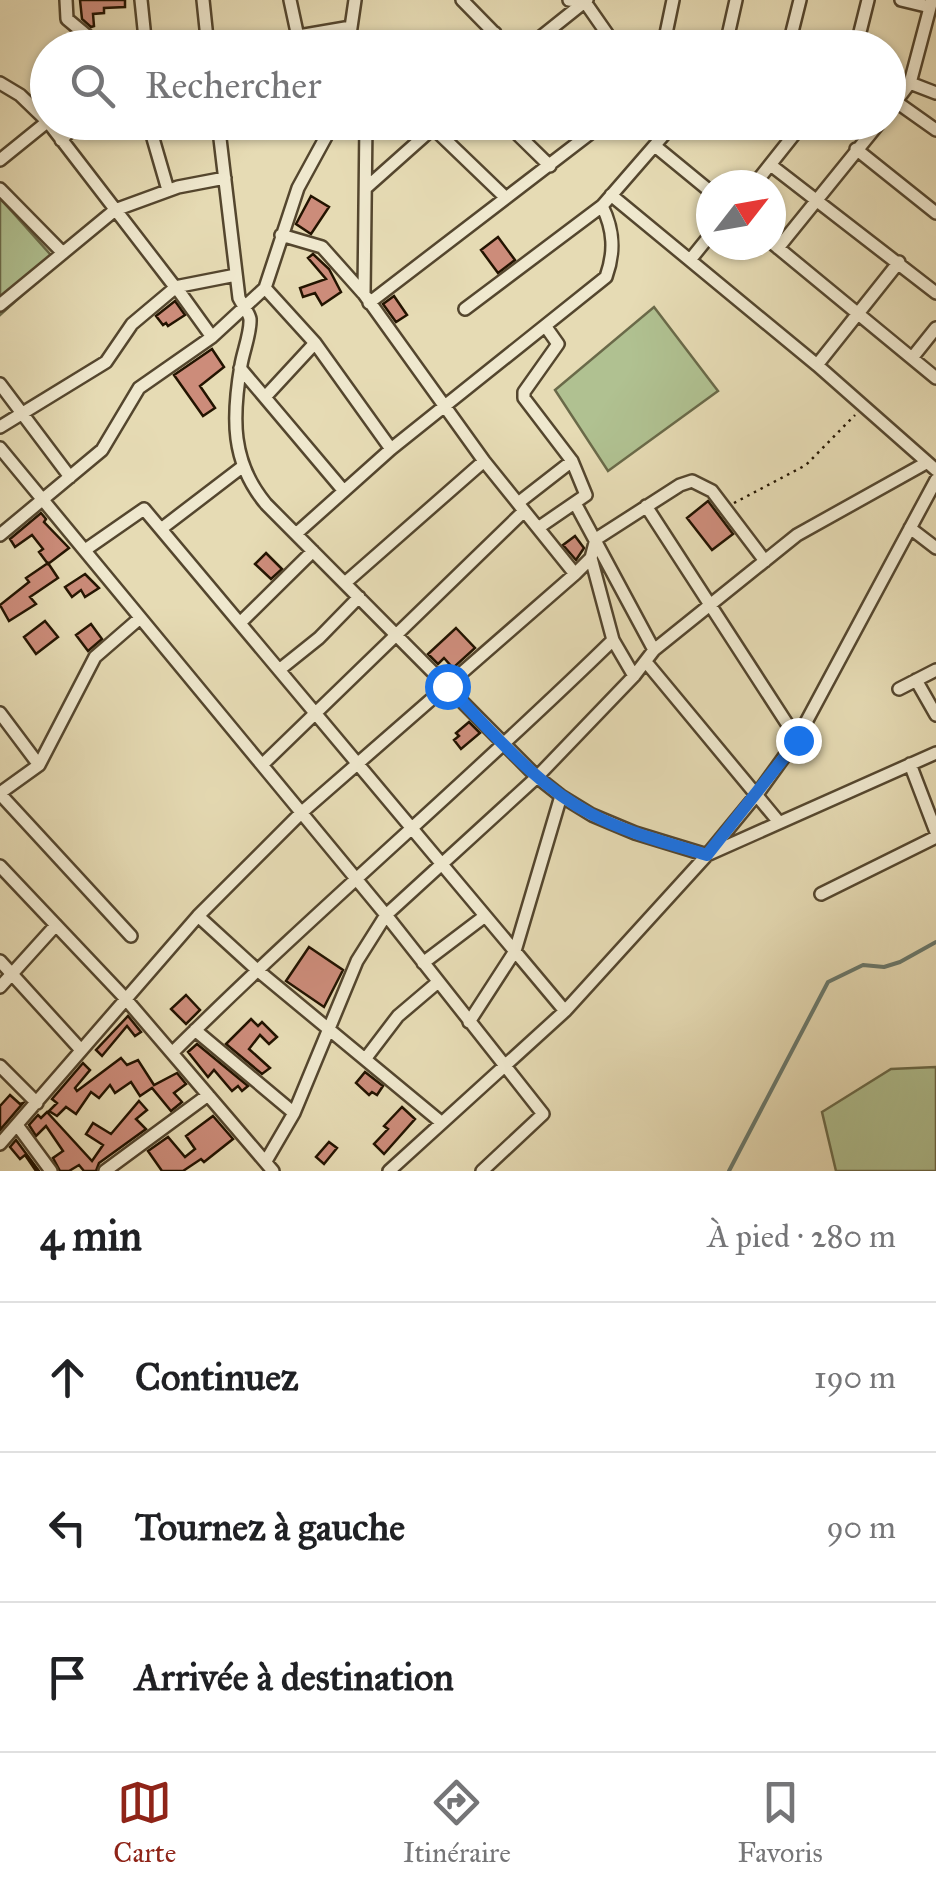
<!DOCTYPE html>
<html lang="fr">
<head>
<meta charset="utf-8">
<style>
  body { margin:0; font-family:"IM FELL Great Primer",serif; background:#f2f2f2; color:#202124 }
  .compass { position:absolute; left:696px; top:170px; width:90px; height:90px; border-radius:50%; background:#fff; box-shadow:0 2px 8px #0004; rotate:59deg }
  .stop { position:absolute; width:30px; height:30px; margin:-22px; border:8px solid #1a73e8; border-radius:50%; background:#fff }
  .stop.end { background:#1a73e8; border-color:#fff; box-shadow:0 2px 10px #0008 }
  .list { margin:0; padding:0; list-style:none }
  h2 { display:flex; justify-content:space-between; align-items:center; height:130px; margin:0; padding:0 40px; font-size:42px }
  h2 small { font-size:32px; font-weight:400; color:#757577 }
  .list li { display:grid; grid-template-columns:65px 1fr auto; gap:30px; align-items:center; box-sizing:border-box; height:150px; padding:0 40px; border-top:2px solid #e0e0e0 }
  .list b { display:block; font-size:38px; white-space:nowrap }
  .list em { font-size:32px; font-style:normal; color:#757577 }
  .icon { flex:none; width:55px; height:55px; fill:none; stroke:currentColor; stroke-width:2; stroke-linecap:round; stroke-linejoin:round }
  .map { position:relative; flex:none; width:936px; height:1171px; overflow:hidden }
  .search { position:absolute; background:#fff; box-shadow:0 2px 8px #0004; left:30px; right:30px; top:30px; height:110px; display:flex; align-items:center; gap:25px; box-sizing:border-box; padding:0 35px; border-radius:55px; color:#757577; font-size:38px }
  .sheet { height:580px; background:#fff }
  nav { display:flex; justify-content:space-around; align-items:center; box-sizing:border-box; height:140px; border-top:2px solid #e0e0e0; background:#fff; font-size:28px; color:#757577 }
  nav a { display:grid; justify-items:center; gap:5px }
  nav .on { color:#8f2418 }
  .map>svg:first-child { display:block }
</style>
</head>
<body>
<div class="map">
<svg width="936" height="1171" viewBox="0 0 936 1171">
  <rect width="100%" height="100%" fill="#e6dbb4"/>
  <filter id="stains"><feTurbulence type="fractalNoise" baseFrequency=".002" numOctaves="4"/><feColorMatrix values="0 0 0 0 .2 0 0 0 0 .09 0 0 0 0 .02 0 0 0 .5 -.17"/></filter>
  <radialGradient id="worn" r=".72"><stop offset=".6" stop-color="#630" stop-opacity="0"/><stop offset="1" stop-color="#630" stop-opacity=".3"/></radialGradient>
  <path fill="#b0c191" stroke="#6a6a49" stroke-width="2.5" d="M0,198L58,263L0,315Z
    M654,307L718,391L608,471L555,390Z
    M936,1067V1171H836L822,1112L891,1069Z"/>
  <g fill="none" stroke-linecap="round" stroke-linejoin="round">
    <path stroke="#69786c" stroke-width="4" d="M729,1171L828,982L863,965L884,967L900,962L936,942"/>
  </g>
  <path fill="#cc8c7a" stroke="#231401" stroke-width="2.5" d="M80,0H125V7L104,8V13L93,14L94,26L91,27L82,19Z
    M311,196L329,207L311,234L296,224Z
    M498,237L515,260L498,273L481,250Z
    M313,254L329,269L341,292L322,305L315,293L303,297L300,288L326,279L308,258Z
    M394,296L407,315L396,322L383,304Z
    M175,301L185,315L168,326L166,323L163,325L156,316Z
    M212,349L224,367L200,386L215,408L203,416L174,375Z
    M708,501L733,534L712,550L687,518Z
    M41,513L46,519L44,522L69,548L48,564L39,552L43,549L32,535L15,547L10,539Z
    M575,536L584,548L576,560L563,545Z
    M266,553L282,569L271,579L255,564Z
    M48,563L58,578L30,597L36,604L9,621L0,605L29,582L26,578Z
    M85,574L99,588L85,597L81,590L72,597L65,587Z
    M45,621L58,637L36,654L24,637Z
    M91,624L102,639L88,651L76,635Z
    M456,628L475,648L453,668L444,658L438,664L428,654Z
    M469,722L480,733L461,749L454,740L459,736L456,733Z
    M309,947L343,970L324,1007L286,981Z
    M186,995L200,1010L186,1024L171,1009Z
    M128,1016L141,1032L135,1036L127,1026L102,1056L96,1050Z
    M251,1019L258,1026L262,1022L277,1037L269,1044L260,1035L249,1049L270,1068L262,1074L226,1044Z
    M197,1044L248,1086L242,1091L238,1086L232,1091L214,1070L208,1077L188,1052Z
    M121,1058L127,1065L138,1060L154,1085L177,1073L186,1084L174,1093L182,1102L171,1111L152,1088L140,1096L131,1082L115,1093L110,1085L99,1098L91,1092L76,1114L66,1107L57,1116L49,1111L57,1103L52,1099L83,1063L90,1070L75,1088L77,1091Z
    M365,1072L383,1086L377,1095L372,1092L369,1095L356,1083Z
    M10,1095L20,1104L23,1103L0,1130V1106Z
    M139,1101L147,1110L136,1119L146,1129L99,1163L96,1171H84L79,1165L69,1171H60L53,1158L63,1151L46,1126L36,1136L29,1125L38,1115L41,1118L47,1112L92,1161L103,1145L86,1134L93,1123L111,1134Z
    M402,1107L415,1119L384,1154L374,1144L388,1129L384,1126Z
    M213,1116L233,1139L204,1162L201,1159L183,1171H162L148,1151L168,1137L185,1157L195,1149L186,1136Z
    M16,1140L39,1171H36L25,1155L20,1159L10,1147Z
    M329,1142L337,1148L324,1164L316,1157Z"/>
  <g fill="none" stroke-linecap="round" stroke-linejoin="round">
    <defs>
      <path id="street" d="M66,0L67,19L91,39L116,48
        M141,0L146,48
        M203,0L208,48
        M290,0L298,37
        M462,0L509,48
        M569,0L585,2L617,48
        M736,0L727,40L737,48
        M901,0L930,7
        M423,43L428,48
        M152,48L207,39
        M229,48L351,27
        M348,48L355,0
        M475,48L495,33
        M527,48L587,0
        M663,48L673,0
        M788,48L800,0
        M856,48L868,0
        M0,83L20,95L48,122
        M910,83L936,93
        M888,96L936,130
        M888,112L910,83L932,0
        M48,122L175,287L236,275
        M218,122L239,298C242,304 249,313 250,319C251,332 243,352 241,365C232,418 231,462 266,504L537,777L561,796L592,815L635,833L707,855L936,753
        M366,122L364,294L484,461L575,574
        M427,122L506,198
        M505,122L550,166
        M152,135L168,190
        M61,140L79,122
        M655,146L711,192
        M856,149L936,213
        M0,160L47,122
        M772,166L936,293
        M754,185L804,122
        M367,187L440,122
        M0,189L63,253
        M611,195L817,365L936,470
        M281,235L322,247L363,293
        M771,242L936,378
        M778,248L880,122
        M690,260L711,234
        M265,288L315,343L391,449
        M369,303L605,122
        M0,305L115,210L178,187L225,178
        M465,309L602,206L675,122
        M912,358L936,328
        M817,365L899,262
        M240,368L343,490
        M0,384L70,477
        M266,396L315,343
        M0,427L106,362L132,324L176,287L212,337
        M0,448L386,915L543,1114L482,1171
        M518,503L572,461
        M575,503L654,650
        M646,506L797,739
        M538,528L586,495L572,461L524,398V392L558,344L546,327
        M910,528L936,548
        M161,529L242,467
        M297,533L391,449L606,277C615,252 614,230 602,206
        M0,535L102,450L139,388L212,337L265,288L298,188L334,122
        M85,550L144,509L565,1011
        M591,558L613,640L634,676
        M345,583L484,461
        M240,623L313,551
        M646,662L778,821
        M279,670L319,638L359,597
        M916,680L936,715
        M899,689L936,670
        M0,713L39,765
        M910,764L936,832
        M262,765L524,511
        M0,793L39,765L95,657L140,618
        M0,794L131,936
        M0,866L124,997L273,1171
        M821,894L936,837
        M198,916L256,969L442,1123
        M0,961L81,1050
        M423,963L485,916
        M0,987L56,925
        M469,1022L515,951L561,796
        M195,1030L294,1113
        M172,1053C315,911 469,781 613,640
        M366,1058L398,1016L438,982
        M0,1066L37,1103
        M17,1125L51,1171
        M0,1144L198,916L301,813L575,574L591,558L596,539L680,485L692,481L712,491L765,561
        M266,1161L294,1113L357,961L386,915L537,777L634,676L654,650L797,535L926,463
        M105,1171L208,1095
        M389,1171L565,1011L707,855L758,793L797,739L936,480"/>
    </defs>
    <use href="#street" stroke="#54462e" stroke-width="16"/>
    <path stroke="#231401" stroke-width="2.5" stroke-dasharray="2.5 5" stroke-linecap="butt" d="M734,503L806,465L855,415"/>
    <use href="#street" stroke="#efe8ce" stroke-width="11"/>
  </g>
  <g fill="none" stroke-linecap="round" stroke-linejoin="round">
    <path stroke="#1a73e8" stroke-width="12" d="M447,686C492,731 534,784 591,814C627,833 668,843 707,855L798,740"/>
  </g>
  <rect width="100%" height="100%" filter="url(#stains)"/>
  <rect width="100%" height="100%" fill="url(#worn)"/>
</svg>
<svg class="compass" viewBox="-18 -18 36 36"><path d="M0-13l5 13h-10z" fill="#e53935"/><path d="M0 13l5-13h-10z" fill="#757577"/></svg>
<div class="stop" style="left:447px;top:686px"></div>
<div class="stop end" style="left:798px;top:740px"></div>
<div class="search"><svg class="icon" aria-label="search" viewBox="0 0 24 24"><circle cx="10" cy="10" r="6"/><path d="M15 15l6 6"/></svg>Rechercher</div>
</div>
<section class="sheet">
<h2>4 min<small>À pied · 280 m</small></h2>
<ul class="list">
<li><svg class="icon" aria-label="ahead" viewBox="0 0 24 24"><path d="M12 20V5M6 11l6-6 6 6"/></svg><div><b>Continuez</b></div><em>190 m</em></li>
<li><svg class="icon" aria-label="left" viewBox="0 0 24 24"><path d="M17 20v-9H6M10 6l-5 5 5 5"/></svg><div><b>Tournez à gauche</b></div><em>90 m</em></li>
<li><svg class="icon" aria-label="arrive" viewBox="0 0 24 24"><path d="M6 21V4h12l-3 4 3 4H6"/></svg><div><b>Arrivée à destination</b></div></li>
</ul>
</section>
<nav>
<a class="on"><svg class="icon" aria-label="map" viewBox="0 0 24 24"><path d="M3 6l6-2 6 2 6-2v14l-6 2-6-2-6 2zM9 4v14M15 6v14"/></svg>Carte</a>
<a><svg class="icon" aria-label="directions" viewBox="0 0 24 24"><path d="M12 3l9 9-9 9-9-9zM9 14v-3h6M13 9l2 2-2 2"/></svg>Itinéraire</a>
<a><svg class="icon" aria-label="saved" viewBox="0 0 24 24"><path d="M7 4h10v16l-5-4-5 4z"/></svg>Favoris</a>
</nav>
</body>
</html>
